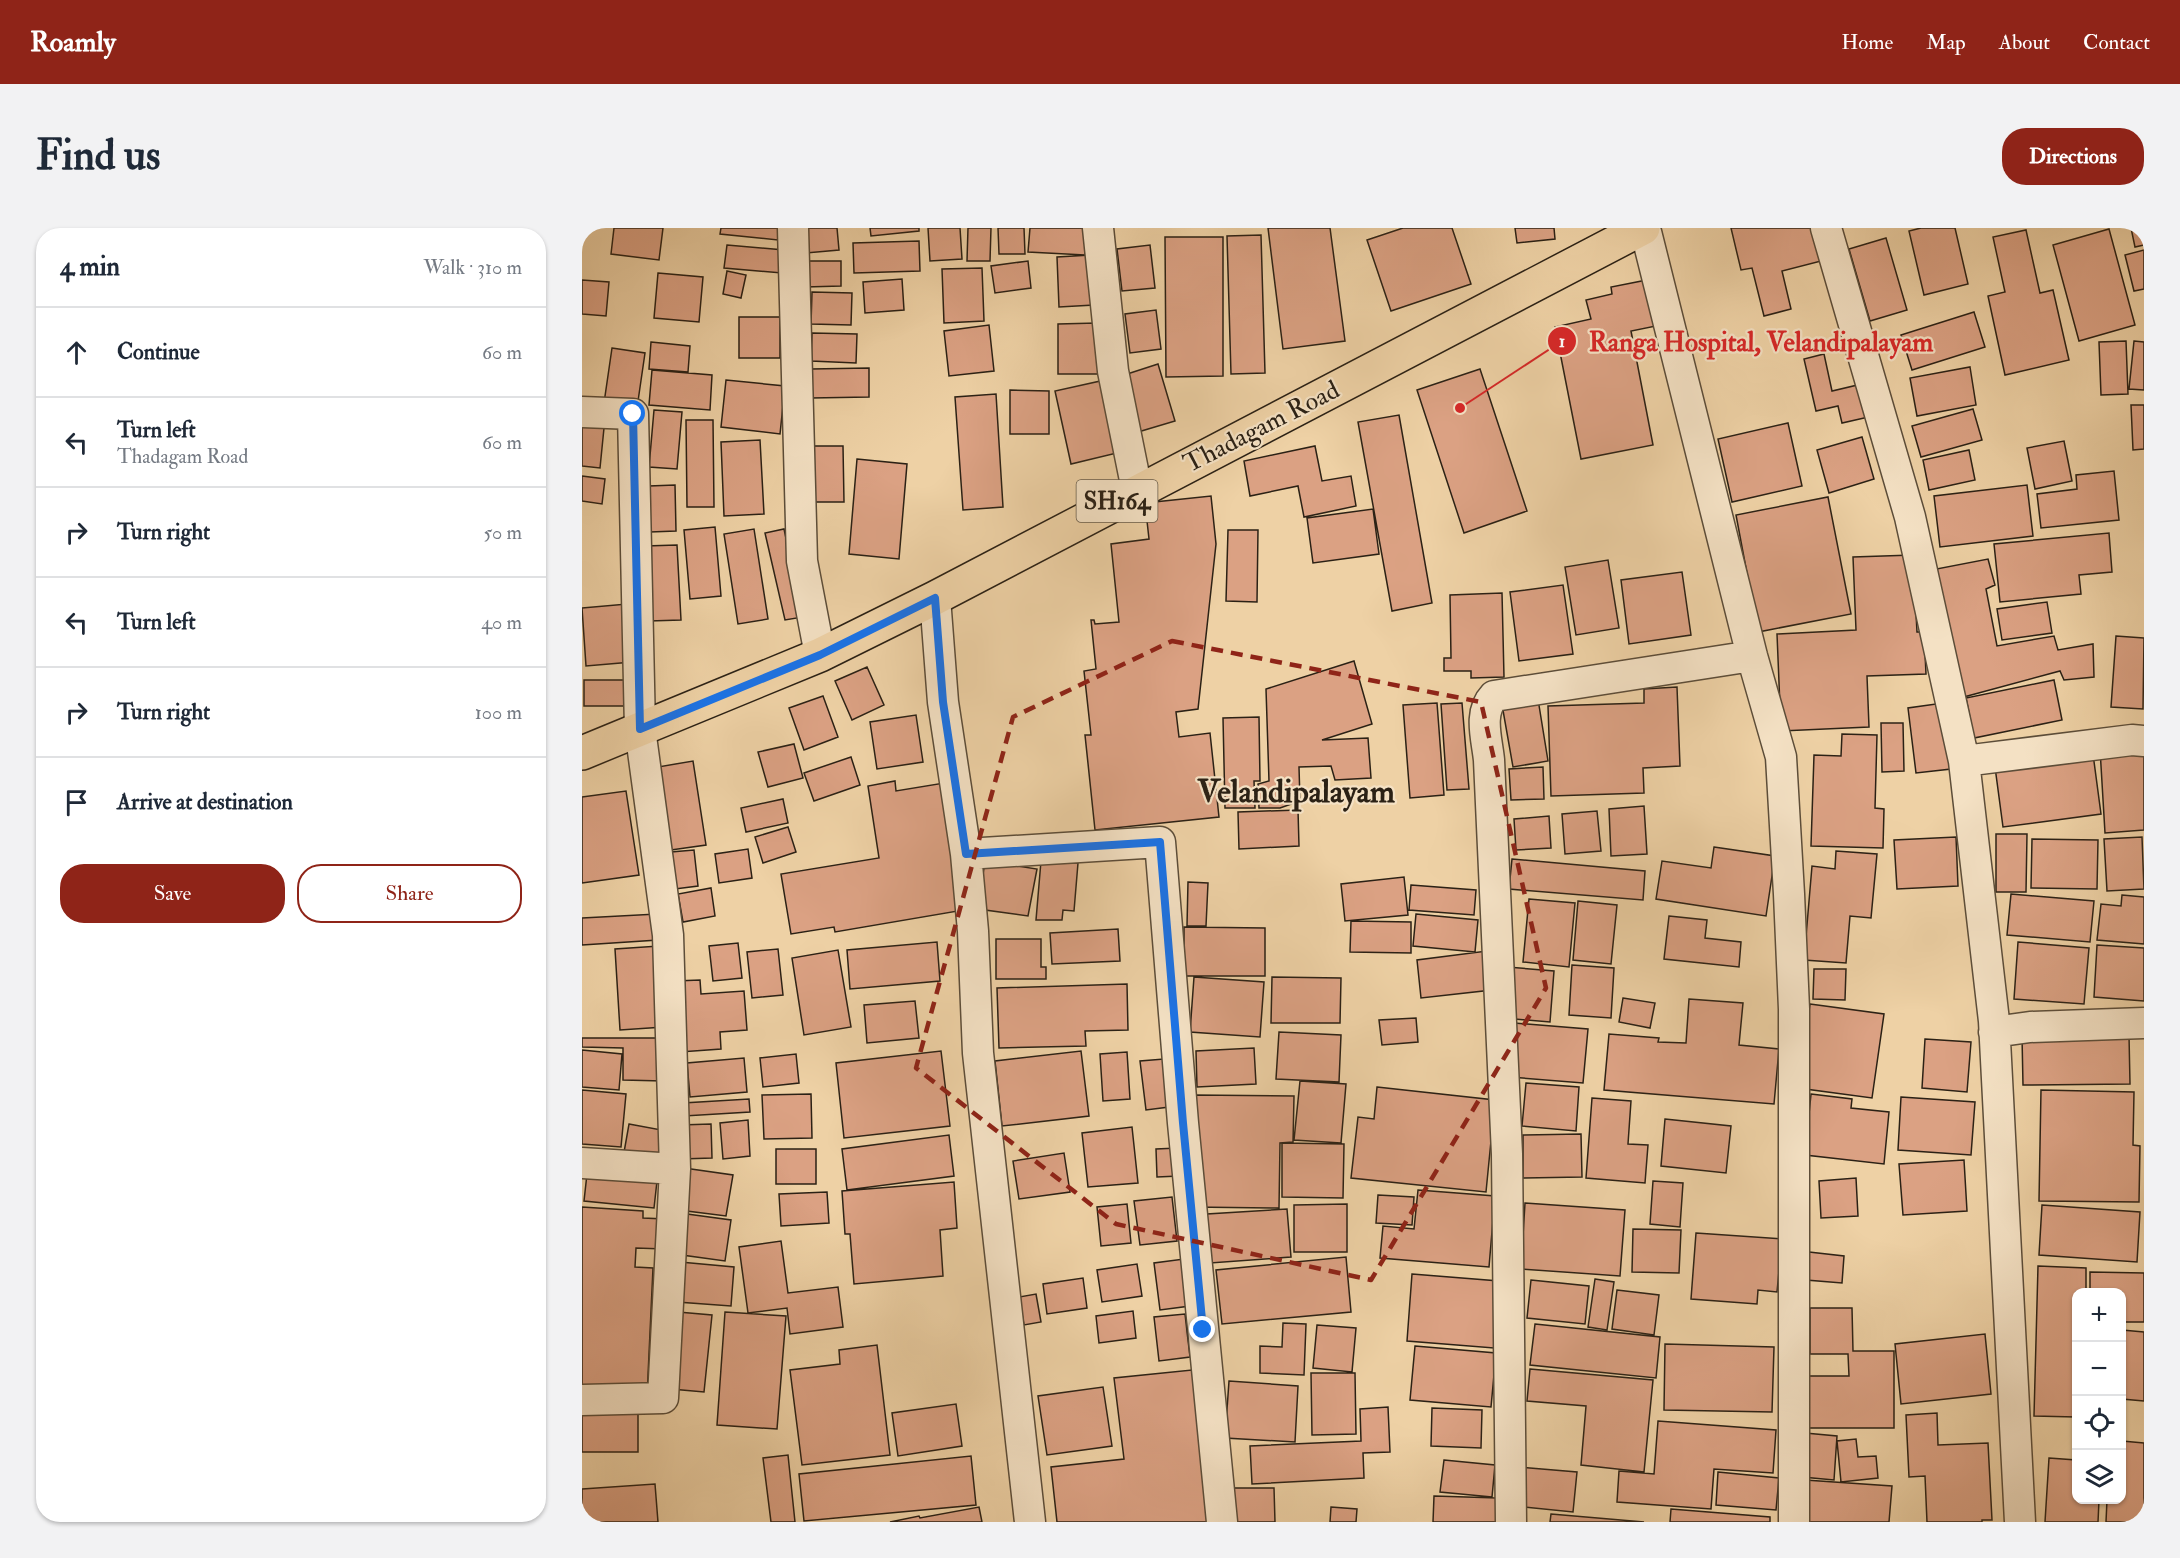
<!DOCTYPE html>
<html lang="en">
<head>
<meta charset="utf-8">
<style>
  body { margin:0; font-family:"IM FELL Double Pica",serif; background:#f2f2f3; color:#1f2937 }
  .controls { position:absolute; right:18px; bottom:18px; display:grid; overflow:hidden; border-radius:12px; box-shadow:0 2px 4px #0004 }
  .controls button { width:54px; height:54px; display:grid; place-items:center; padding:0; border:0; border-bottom:2px solid #e0e1e3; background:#fff; color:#1f2937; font:30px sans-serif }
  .stop { position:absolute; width:18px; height:18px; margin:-14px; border:4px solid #1a73e8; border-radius:50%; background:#fff }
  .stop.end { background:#1a73e8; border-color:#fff; box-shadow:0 2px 6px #0008 }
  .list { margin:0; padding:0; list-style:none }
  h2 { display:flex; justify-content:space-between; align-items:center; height:78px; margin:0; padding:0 24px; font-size:26px }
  h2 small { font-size:20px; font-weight:400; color:#747a83 }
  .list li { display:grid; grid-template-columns:39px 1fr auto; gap:18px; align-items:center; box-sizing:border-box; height:90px; padding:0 24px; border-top:2px solid #e0e1e3 }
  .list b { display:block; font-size:22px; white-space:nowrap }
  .list p { margin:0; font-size:20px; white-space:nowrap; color:#747a83 }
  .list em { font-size:20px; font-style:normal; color:#747a83 }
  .actions { display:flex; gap:12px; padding:18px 24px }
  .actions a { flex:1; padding:14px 0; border:2px solid #8f2418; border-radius:24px; text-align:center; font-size:21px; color:#8f2418 }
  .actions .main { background:#8f2418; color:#fff }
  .icon { flex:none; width:33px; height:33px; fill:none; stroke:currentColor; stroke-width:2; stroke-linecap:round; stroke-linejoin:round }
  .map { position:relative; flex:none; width:1562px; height:1294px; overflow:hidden; border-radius:24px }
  header { display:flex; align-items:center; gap:36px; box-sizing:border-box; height:84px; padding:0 30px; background:#8f2418; color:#fff }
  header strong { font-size:28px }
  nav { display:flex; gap:33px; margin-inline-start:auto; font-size:21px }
  .intro { display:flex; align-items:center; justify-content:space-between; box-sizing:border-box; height:144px; padding:0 36px }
  h1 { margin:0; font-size:42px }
  .button { padding:15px 27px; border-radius:24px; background:#8f2418; color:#fff; font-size:21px; font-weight:700 }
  main { display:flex; gap:36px; padding:0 36px }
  aside { flex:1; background:#fff; border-radius:24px; box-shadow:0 2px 4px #0004 }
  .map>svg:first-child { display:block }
</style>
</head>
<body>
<header>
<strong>Roamly</strong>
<nav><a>Home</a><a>Map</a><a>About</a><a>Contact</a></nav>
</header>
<div class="intro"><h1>Find us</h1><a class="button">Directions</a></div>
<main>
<aside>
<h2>4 min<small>Walk · 310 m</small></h2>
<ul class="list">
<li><svg class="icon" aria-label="ahead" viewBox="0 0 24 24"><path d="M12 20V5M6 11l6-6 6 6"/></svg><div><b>Continue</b></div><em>60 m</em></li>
<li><svg class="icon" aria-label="left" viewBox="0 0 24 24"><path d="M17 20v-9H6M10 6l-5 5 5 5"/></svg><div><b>Turn left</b><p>Thadagam Road</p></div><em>60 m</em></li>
<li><svg class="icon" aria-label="right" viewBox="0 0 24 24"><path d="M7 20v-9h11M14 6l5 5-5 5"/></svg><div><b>Turn right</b></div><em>50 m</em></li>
<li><svg class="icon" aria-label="left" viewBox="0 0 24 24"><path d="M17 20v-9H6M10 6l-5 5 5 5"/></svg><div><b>Turn left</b></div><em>40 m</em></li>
<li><svg class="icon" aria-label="right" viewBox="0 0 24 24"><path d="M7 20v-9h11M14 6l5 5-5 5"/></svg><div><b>Turn right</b></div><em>100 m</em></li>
<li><svg class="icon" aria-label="arrive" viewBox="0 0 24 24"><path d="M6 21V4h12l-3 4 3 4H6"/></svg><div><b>Arrive at destination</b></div></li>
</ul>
<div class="actions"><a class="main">Save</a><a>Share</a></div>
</aside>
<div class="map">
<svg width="1562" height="1294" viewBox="0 0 1562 1294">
  <rect width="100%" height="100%" fill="#eed1a5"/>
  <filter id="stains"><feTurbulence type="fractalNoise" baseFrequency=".00333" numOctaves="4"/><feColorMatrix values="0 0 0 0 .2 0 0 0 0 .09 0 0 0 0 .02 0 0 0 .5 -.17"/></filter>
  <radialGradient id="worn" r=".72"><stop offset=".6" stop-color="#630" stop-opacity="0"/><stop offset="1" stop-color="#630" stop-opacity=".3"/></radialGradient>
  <path fill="#dba183" stroke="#2b2115" stroke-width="1.5" d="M32,0H81L77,32L29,26Z
    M139,0H197L196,12L138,6Z
    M222,0H255L257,22L224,25Z
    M288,0H337V3L289,8Z
    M346,0H378L380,31L348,33Z
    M386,0H409L408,33H385Z
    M416,0H442L443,26H417Z
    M448,0H504L503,27L446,24Z
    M686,0H748L763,113L701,121Z
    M821,0H870L889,56L809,83L785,12Z
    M933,0H972L973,11L935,15Z
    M1149,0H1235L1243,32L1200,43L1209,81L1182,88L1170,40L1159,42Z
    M1339,0H1373L1386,56L1342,67L1327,3Z
    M1549,0H1562V17L1553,19Z
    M1527,1L1553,97L1497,113L1471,17Z
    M1444,2L1458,65L1471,62L1487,132L1423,147L1406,68L1423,64L1411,9Z
    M679,7L683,145L649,146L645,8Z
    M583,9H641V148L584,149Z
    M1304,10L1325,82L1288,93L1267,21Z
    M337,13L338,43L272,45L271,15Z
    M145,17L202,22L200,45L142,40Z
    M568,17L573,60L540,63L535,21Z
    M1562,22V61L1552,63L1543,27Z
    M509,27L512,77L477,79L475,29Z
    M223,33H259V58L223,59Z
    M446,33L449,60L413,65L409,38Z
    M400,40L402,93L362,95L360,41Z
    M145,43L164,47L159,70L141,66Z
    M76,45L121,49L117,94L72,90Z
    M320,51L322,82L283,85L281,54Z
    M1070,51L1079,97L1049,103L1071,217L999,231L973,99L1009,91L1004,72L1030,66L1029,59Z
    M0,52L27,54L24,88L0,86Z
    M230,64L270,65L269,97L229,96Z
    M574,82L579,121L548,125L543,86Z
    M1392,84L1403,119L1330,142L1319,107Z
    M157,89H198V130H157Z
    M515,95L516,146H476V96Z
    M407,97L412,143L367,148L362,103Z
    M230,105L275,106L274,135L229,133Z
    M1544,113L1546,166L1519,167L1517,114Z
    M1552,113L1562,114V162L1547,161Z
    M69,114L108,118L106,144L67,141Z
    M30,120L63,125L55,180L22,175Z
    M1242,126L1250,163L1284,155L1291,188L1260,195L1256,178L1234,183L1222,131Z
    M576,136L593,193L556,204L539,148Z
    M1388,139L1394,177L1335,188L1328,150Z
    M287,140V169L229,170V141Z
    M898,141L945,283L882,305L835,162Z
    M70,142L130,147L128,182L67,177Z
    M144,152L203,158L198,206L139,199Z
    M523,152L539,224L489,236L473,163Z
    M428,162L467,163V206H428Z
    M414,166L421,279L381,282L373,169Z
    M1549,177H1562V221L1551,222Z
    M1391,181L1400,212L1339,229L1330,198Z
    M72,182L100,184L95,241L67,239Z
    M817,187L850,375L810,383L776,194Z
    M0,188L23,190L18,240L0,238Z
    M104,192H131L132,279H105Z
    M1206,195L1220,258L1150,274L1136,211Z
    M1280,209L1292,251L1247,265L1235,222Z
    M178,212L182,286L142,288L139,214Z
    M1482,213L1490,253L1453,261L1445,220Z
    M228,218H261L262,274H229Z
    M733,218L740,253L769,248L774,278L722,289L716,258L668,268L662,233Z
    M1387,222L1393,252L1347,262L1341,232Z
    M275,231L325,236L317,331L267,326Z
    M1532,243L1537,292L1459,300L1455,266L1495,261L1494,247Z
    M0,248L23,251L20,276L0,273Z
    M93,257L94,303L68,304L67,258Z
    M1445,257L1451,308L1358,319L1352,268Z
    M629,268L634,316L616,481L594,484L597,509L628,505L637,589L513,602L503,507H509L502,443L514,441L509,392H512L513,396L537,394L529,316L567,311L563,275Z
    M1246,269L1269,386L1176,404L1154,287Z
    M791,281L797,326L731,335L725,290Z
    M133,299L139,368L108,371L102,302Z
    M172,301L186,391L156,396L142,306Z
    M202,301L221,389L203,392L183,305Z
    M646,302H676L675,374L644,373Z
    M1527,305L1530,344L1497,347L1499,366L1418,374L1412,316Z
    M95,317L99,392L67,393L63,318Z
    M1331,327L1335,404H1342L1344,446L1285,448L1287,499L1199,503L1195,406L1274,402L1271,329Z
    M1406,331L1413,357L1404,361L1415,418L1472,408L1476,422L1511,416L1512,449L1482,452L1478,443L1378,470L1344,343Z
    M1026,332L1037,400L994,407L983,339Z
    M1100,344L1109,407L1047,416L1039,352Z
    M981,357L991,426L937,433L928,364Z
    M920,365L922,449L889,450V443H862V430H869L868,367Z
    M1465,374L1470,405L1420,412L1415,381Z
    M45,376L50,434L4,438L0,380Z
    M1534,408L1562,410L1561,481L1529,479Z
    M772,433L790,496L740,512L786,510L789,550L753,552L749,538L717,539L718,573L698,580H677L676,556L687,553L684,461Z
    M285,439L302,477L270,492L253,453Z
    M2,452H50V478H2Z
    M1472,452L1480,492L1392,510L1384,470Z
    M1095,459L1098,538L1061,540L1062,565L969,568L966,478L1062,475V461Z
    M955,465L966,533L931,539L919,471Z
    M241,468L256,509L222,522L207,480Z
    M855,475L862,567L828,570L821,477Z
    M880,475L887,561L865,562L859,476Z
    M1361,475L1369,541L1334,545L1326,480Z
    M334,487L341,534L295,541L288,494Z
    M677,489L678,553H672L673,580H643L641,490Z
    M1299,495H1321L1322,543L1300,544Z
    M1260,506L1295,507L1293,580L1302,581L1301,620L1229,618L1232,527L1259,528Z
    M212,516L221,550L186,559L176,524Z
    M1562,518V602L1523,605L1518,521Z
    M1511,526L1519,586L1421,599L1413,539Z
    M269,529L278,557L232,573L222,545Z
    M111,533L124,617L82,623L70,540Z
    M961,539L962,571L929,572L927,541Z
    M313,553L314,563L362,555L382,682L253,704L252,699L209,706L199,646L297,630L286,558Z
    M44,563L57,647L0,655V569Z
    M201,571L206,595L164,604L159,580Z
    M1062,578L1065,626L1029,628L1027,581Z
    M716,582L717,618L657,621L656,584Z
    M1015,583L1019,623L983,626L980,586Z
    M967,588L969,620L934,622L932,591Z
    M206,599L214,624L181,635L173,609Z
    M1414,606H1445L1444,664H1414Z
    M1374,609L1376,658L1315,661L1312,612Z
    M1560,609L1562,661L1525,663L1522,611Z
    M1450,611L1516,612L1515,661L1449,660Z
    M1132,619L1193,628L1184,688L1074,671L1080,633L1129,640Z
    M166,621L170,650L137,655L133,626Z
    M112,622L116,658L93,661L89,624Z
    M1254,623L1295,626L1289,690L1268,688L1264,735L1222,732L1230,638L1253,641Z
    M930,631L1063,643L1061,672L927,661Z
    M403,633L455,641L446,688L396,681Z
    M459,633L496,635L492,683L481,682L480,692H454Z
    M822,649L826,687L763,693L759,656Z
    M606,654L626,655L624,698H605Z
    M829,657L894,662L892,687L827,682Z
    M129,660L133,688L101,694L96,666Z
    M1429,666L1512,673L1508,714L1425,707Z
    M1540,667L1562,669V716L1515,712L1519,676L1539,678Z
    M947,671L993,675L987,739L941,734Z
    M996,673L1035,677L1029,736L991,732Z
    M75,686L76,712L0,717V690Z
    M834,686L896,692L893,724L831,718Z
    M1087,688L1125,692L1123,710L1159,714L1157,739L1082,731Z
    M769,693L829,694V725L768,724Z
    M602,699L683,700V748H602Z
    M536,701L538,733L470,736L468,705Z
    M414,711H459V739H464V751H414Z
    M355,714L358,753L268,761L265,722Z
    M1436,714L1507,720L1502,776L1432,771Z
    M156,715L160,750L131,753L127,718Z
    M1515,717L1562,720V773L1512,769Z
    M77,718L82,799L38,802L33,721Z
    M196,721L201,767L170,770L165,724Z
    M256,722L269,799L222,807L210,730Z
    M905,723L910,762L839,770L835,732Z
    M990,737L1032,740L1029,790L987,787Z
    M925,739L972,743L968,794L921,790Z
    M1232,741H1264L1263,772L1231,771Z
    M612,749L682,754L678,809L608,804Z
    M690,749L759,750L758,795H689Z
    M118,752L119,766L162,763L165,802L138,804L139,821L98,824L93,753Z
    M545,756L546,802L503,803L504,818L417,820L415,760Z
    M1041,770L1073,775L1068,800L1037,794Z
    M1107,771L1161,775L1157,817L1197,821L1192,876L1022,862L1027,806L1077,810L1076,814L1104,815Z
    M333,773L337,810L285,815L282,777Z
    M1228,776L1302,786L1290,870L1216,860Z
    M834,790L836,814L800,817L797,792Z
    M932,795L1006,801L1001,855L928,849Z
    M697,804L759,807L757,854L694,851Z
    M1547,807L1548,856L1441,857L1440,808Z
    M0,810H82L81,853L41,852V820L0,819Z
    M1343,811L1389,814L1385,864L1340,860Z
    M672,820L674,856L615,859L614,823Z
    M0,822L40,826L37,862L0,859Z
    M359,823L368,898L262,910L254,835Z
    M499,823L507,888L420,898L413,833Z
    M545,824L548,871L521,873L518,826Z
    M214,826L217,855L181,859L178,830Z
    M162,830L165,864L108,869L105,835Z
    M582,831L587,879L564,882L558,833Z
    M718,853L764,856L759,915L712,912Z
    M944,855L997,859L994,903L940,898Z
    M795,859L913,872L904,964L769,950L776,889L792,891Z
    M0,862L44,866L39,919L0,916Z
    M1459,862L1552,864L1551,917L1558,918L1557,974L1457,973Z
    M229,866L230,910L182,911L180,867Z
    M1229,866L1270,871L1269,880L1307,884L1302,936L1223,927Z
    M612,867L712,868L711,914L698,915L697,980L609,979Z
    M1319,869L1393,874L1389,927L1316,922Z
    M1010,870L1049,873L1046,916L1066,917L1063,955L1004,950Z
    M167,871L168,884L102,888L101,875Z
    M1083,891L1149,898L1144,945L1079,938Z
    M166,892L168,928L141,931L138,895Z
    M47,896L85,903L79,936L41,930Z
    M129,896L130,930L99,931L98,897Z
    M550,899L556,955L506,959L500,905Z
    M999,906L1000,949L941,950V907Z
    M367,907L372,948L265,962L260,921Z
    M700,915L762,916L761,970L700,969Z
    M596,920L597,948L575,949L574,921Z
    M194,921H234V956H194Z
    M482,925L488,964L437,971L431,933Z
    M1382,932L1385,983L1321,987L1317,936Z
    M102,940L151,947L144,988L97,982Z
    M5,946L75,953L72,980L2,973Z
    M1274,950L1276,988L1239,990L1237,953Z
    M1071,953L1101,955L1098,999L1068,996Z
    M372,954L375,1000L358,1002L361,1048L272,1056L268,1006H263L260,963Z
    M836,962L913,968L907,1039L798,1030L801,998L832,1001Z
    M245,964L247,995L199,998L197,966Z
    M796,967L832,969L830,997L794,995Z
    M590,969L595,1013L558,1017L552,973Z
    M943,975L1043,982L1038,1048L939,1041Z
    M545,976L549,1015L519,1018L515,979Z
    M765,976V1024H712V977Z
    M1460,977L1558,984L1555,1034L1457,1027Z
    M0,979L61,983V990L83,991L82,1021L54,1020L53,1039L71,1040L65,1169L0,1166Z
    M705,981L709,1029L628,1035L625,986Z
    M105,986L149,992L143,1033L100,1027Z
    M1051,1001L1099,1002L1097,1045L1050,1044Z
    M1114,1005L1200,1011L1195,1064L1176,1062L1175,1076L1109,1071Z
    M199,1013L206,1065L256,1059L261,1099L208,1106L205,1080L166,1085L157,1019Z
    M1227,1024L1262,1028L1260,1055L1224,1052Z
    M764,1029L769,1084L640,1096L634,1042Z
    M602,1031L608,1078L578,1082L572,1035Z
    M98,1034L152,1039L149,1078L95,1074Z
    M555,1036L560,1068L520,1074L515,1042Z
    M1456,1038L1504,1040V1064H1494V1189L1452,1188Z
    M1508,1044L1562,1045V1094H1540V1064H1508Z
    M830,1046L917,1053L912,1120L825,1113Z
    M501,1050L505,1080L465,1086L461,1056Z
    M1013,1051L1032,1054L1025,1102L1006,1099Z
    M949,1052L1007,1058L1003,1096L945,1090Z
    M1035,1062L1077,1067L1072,1107L1030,1101Z
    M454,1066L459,1094L442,1097L437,1069Z
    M1228,1080H1270L1271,1123H1312V1200H1226V1148H1267L1266,1126H1228Z
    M551,1083L554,1110L517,1115L514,1088Z
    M96,1084L130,1087L122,1164L89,1161Z
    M143,1084L204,1088L195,1201L135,1197Z
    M603,1086L608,1129L577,1133L572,1089Z
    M701,1095L724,1096L722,1147L678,1145V1118L700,1119Z
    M953,1096L1078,1109L1074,1150L948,1137Z
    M735,1097L774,1100L770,1144L731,1140Z
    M1540,1102L1562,1104V1173L1540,1171Z
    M1403,1106L1409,1166L1319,1176L1313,1116Z
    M1083,1116L1192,1119L1190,1184L1082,1182Z
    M295,1117L308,1227L220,1237L208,1142L258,1136L257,1122Z
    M833,1118L914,1125L909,1179L828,1172Z
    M948,1141L1071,1152L1062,1244L999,1237L1004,1178L945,1173Z
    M610,1142L626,1294H475L469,1239L542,1231L532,1150Z
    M729,1145H773L774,1206L730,1207Z
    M647,1153L716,1158L713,1214L643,1210Z
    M521,1159L530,1218L465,1227L456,1168Z
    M374,1176L380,1218L316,1228L310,1185Z
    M806,1179L808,1224L781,1225L782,1250L670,1256L668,1218L779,1213L778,1181Z
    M850,1180L900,1182L899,1220L849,1218Z
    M0,1181L56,1182V1224H0Z
    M1355,1185L1356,1217L1406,1215L1410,1292H1400V1294H1345L1343,1248L1327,1249L1324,1187Z
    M1076,1193L1194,1202L1191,1245L1132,1241L1129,1281L1035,1274L1037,1243L1072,1246Z
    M1223,1205L1255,1208L1252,1252L1220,1249Z
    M1274,1211L1276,1229L1294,1228L1296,1250L1259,1254L1255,1213Z
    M1540,1213L1562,1215V1294H1524L1525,1272H1540Z
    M206,1227L213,1294H189L181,1230Z
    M389,1228L394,1277L222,1293L217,1246Z
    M1467,1230L1494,1232V1272H1517L1516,1294H1463Z
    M862,1232L913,1237L910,1269L858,1264Z
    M937,1239L995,1244L991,1284L933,1278Z
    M1136,1244L1197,1250L1194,1282L1134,1277Z
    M1223,1252L1310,1258L1307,1294H1220Z
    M73,1256L76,1294H0V1261Z
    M650,1260H692L693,1294H651Z
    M852,1268L916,1270L915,1294H851Z
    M397,1279L400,1294H308L337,1288L338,1290Z
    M749,1279L775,1281L774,1294H748Z
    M1089,1281L1188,1289V1294H1088Z
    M969,1286L1062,1294H968Z"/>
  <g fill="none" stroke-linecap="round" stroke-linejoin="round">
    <defs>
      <path id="street" d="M211,0L220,333L238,427
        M516,0L531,143L555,262
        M1063,0L1170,428L1199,529L1207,666L1212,781V1294
        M1244,0L1328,289L1382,533L1412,793L1438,1294
        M0,184L51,186L58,501L86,707L93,941L81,1170L0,1172
        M353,370L361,474L384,626L391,703L396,825L448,1294
        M1382,533L1550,512L1562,513
        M384,626L578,614L601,895L640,1294
        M1412,804L1448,799L1562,795
        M0,935L93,941
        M929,1294L925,926L907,532C905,511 896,485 912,468L1170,428"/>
      <path id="primary" d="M0,525L238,427L353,370L1061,0"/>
    </defs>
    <use href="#street" stroke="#5c4d39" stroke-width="33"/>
    <use href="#primary" stroke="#2b2115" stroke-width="36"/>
    <use href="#street" stroke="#f4e1c4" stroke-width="30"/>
    <use href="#primary" stroke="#eed1a5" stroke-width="33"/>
  </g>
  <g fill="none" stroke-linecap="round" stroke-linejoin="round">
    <path stroke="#1a73e8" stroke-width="8" d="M51,186L58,501L238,427L353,370L361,474L384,626L578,614L601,895L621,1102"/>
  </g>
  <path fill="none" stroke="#8f2418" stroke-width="4.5" stroke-dasharray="12 8" stroke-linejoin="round" d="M590,413L899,474L964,760L789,1052L534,996L334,840L431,489Z"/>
  <g text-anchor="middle" stroke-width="4.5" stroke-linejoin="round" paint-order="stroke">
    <rect fill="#f4e1c4" stroke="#675b4a" stroke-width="1.5" x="494.5" y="252" width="81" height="42" rx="4.5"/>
    <g font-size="24" font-weight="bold" fill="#2b2115">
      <text x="535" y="281">SH164</text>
    </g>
    <g font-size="26" fill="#2b2115" stroke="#f4e1c4">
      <text transform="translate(679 198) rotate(-27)" y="9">Thadagam Road</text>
    </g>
    <g font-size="32" font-weight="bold" fill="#2b2115" stroke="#f4e1c4">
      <text x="714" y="574">Velandipalayam</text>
    </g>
  </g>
  <path fill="none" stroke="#d62828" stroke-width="2" d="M878 180L980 113"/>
  <g fill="#d62828" stroke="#f4e1c4" stroke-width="2">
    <circle cx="878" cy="180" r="6"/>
    <circle cx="980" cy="113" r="15"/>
  </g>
  <g font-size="18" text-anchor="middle" font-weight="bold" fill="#fff">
    <text x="980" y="119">1</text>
  </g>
  <g font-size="27" text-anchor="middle" font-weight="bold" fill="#d62828" stroke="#f4e1c4" stroke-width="4.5" stroke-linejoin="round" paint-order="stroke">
    <text x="1179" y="123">Ranga Hospital, Velandipalayam</text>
  </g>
  <rect width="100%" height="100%" filter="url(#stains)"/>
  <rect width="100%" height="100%" fill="url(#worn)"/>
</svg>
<div class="controls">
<button>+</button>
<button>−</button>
<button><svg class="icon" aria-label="locate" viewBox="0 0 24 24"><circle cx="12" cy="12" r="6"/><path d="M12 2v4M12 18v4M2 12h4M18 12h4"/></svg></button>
<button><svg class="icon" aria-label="layers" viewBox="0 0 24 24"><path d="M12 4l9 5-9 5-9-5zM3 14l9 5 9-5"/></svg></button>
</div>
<div class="stop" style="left:51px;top:186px"></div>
<div class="stop end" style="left:621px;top:1102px"></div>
</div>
</main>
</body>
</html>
